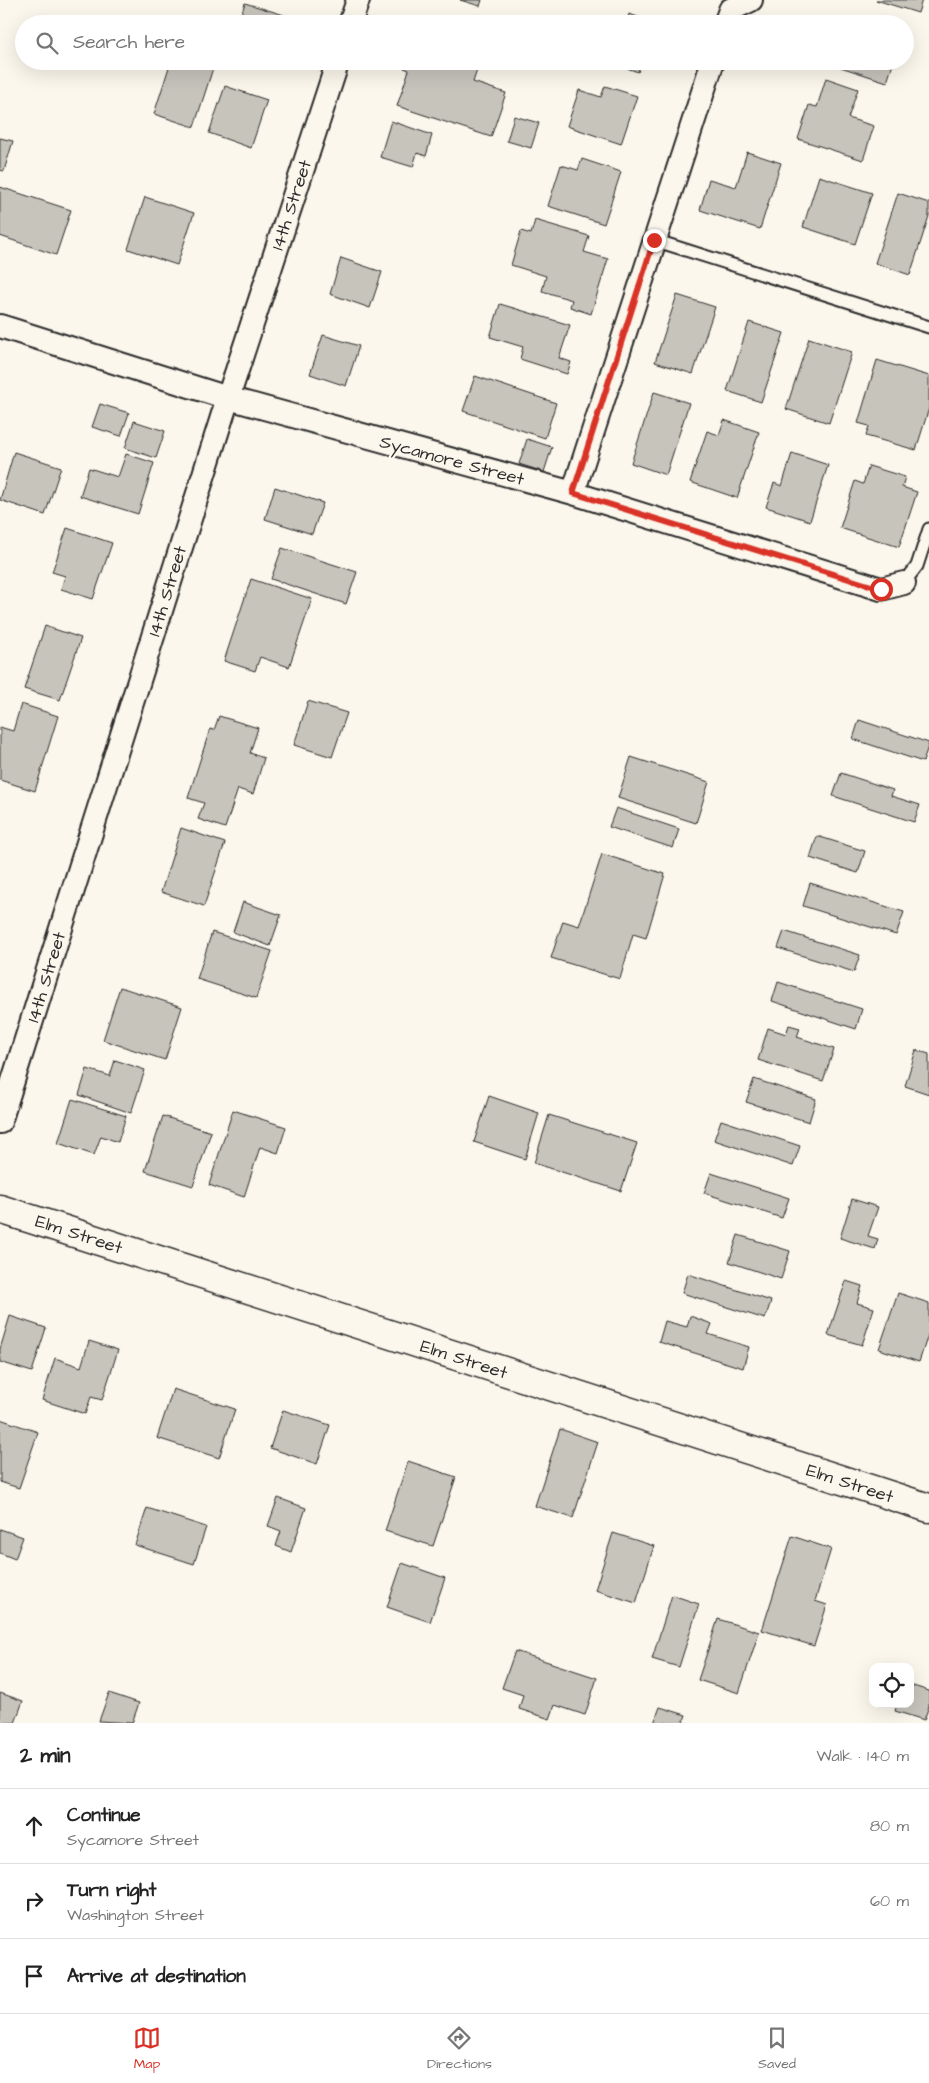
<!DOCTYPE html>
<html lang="en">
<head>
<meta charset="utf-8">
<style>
  body { margin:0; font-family:"Architects Daughter",sans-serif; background:#f2f2f2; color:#222 }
  .controls { position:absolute; right:15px; bottom:15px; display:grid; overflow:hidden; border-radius:10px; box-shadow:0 5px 20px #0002 }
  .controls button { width:45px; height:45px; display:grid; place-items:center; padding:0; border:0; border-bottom:1px solid #e0e0e0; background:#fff; color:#222; font:25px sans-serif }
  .stop { position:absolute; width:15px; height:15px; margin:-11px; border:4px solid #d93025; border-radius:50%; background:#fff }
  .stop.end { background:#d93025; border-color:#fff; box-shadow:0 1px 5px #0008 }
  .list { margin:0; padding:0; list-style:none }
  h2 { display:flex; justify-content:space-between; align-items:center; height:65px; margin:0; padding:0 20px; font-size:21px }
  h2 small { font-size:16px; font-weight:400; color:#767676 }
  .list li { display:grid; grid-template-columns:32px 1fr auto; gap:15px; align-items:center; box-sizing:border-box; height:75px; padding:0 20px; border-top:1px solid #e0e0e0 }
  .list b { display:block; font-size:19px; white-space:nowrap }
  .list p { margin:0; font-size:16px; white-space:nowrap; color:#767676 }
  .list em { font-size:16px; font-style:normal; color:#767676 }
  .icon { flex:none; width:28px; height:28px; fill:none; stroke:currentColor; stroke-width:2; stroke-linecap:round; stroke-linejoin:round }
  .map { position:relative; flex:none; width:929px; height:1723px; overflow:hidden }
  .search { position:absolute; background:#fff; box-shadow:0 5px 20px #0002; left:15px; right:15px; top:15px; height:55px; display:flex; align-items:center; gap:12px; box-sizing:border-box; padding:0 18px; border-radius:28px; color:#767676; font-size:19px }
  .sheet { height:290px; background:#fff }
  nav { display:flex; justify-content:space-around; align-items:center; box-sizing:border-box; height:70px; border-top:1px solid #e0e0e0; background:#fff; font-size:14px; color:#767676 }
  nav a { display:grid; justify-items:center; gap:2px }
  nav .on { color:#d93025 }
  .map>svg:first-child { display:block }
</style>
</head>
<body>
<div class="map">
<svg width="929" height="1723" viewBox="0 0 929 1723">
  <rect width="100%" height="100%" fill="#fbf7ec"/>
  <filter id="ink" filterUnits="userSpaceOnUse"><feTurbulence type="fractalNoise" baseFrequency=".02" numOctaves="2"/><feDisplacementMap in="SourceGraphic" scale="10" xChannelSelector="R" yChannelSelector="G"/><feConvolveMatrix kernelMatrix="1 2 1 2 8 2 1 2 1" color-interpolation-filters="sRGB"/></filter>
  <g filter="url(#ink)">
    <path fill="#c7c4bc" stroke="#2b2b2b" d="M460,0H482L480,6Z
      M876,0H922L918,13Z
      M245,3L284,15L281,24H238Z
      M629,14L655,23V24H626Z
      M171,61L215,62L194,127L154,114Z
      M406,61H480L473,82L506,93L491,137L397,106L409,70L404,68Z
      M607,61H642L638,72Z
      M822,61H894L887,82Z
      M826,78L858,89L848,118L874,126L863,160L798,139L809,105L817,107Z
      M225,86L267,100L251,148L209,133Z
      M605,86L637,96L621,144L567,126L579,90L601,97Z
      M514,116L539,123L531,148L507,141Z
      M391,121L432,135L426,156L417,153L413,167L380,157Z
      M0,138L13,141L4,171L0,170Z
      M747,152L781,163L760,229L700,210L709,179L736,187Z
      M582,159L621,172L604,224L548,206L561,165L578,170Z
      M819,176L872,193L855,244L803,227Z
      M0,187L71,210L56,255L0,236Z
      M898,193L929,203V216L910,275L875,263Z
      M145,197L194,213L177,265L128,249Z
      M535,220L589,236L584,252L608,259L591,314L570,307L572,300L542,291L546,276L511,265L521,231L531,234Z
      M341,258L382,272L370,308L330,294Z
      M677,295L715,307L693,374L655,362Z
      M500,304L570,325L559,358L571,362L567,374L520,359L523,347L490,337Z
      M749,322L784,333L761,402L727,391Z
      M323,335L359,346L346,386L310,374Z
      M809,338L852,352L829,423L786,409Z
      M877,360L929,376V408L916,450L866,436L869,426L858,423Z
      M475,376L556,403L545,438L463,411Z
      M654,392L689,403L666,475L631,463Z
      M100,404L129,413L121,436L92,427Z
      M724,420L759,432L737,498L690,482L707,431L719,435Z
      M134,421L165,431L156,458L125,448Z
      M527,439L552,447L544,472L519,464Z
      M14,452L61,467L45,515L0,500Z
      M792,453L828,465L810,521L766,507L774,483L782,486Z
      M126,454L154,463L138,514L80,496L89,468L118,477Z
      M869,466L905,477L902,487L917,492L899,547L840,528L855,481L863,484Z
      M275,487L323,503L312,534L265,519Z
      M67,528L112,543L93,599L61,589L65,576L52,572Z
      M282,548L357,572L346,604L271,579Z
      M251,579L312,599L289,667L260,657L255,671L224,661Z
      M45,626L81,638L60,700L24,689Z
      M308,701L347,713L332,757L294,745Z
      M21,704L58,716L35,791L0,780V727L13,731Z
      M219,716L258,728L250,753L264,758L253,794L238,789L225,828L198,819L204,803L188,798L210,729L214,730Z
      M859,720L929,743L923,762L853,739Z
      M631,757L709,782L696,823L618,798Z
      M841,773L893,790L891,796L920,805L914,822L833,796Z
      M616,808L679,829L673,848L609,827Z
      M181,828L225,843L204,906L161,892Z
      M817,836L865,851L858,873L810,858Z
      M602,854L665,874L646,938L633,934L620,979L551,958L563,921L579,926Z
      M810,883L904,912L896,935L803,906Z
      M243,902L281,915L270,946L233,932Z
      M784,931L860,955L854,972L778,948Z
      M212,932L272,951L256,998L197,979Z
      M778,982L862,1009L856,1029L772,1001Z
      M120,987L182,1007L165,1060L103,1040Z
      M789,1025L800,1028L797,1037L834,1049L823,1081L758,1060L768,1028L786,1034Z
      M916,1050L929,1054V1094L905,1086Z
      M115,1060L145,1070L131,1113L79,1095L87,1069L110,1076Z
      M754,1079L816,1099L809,1122L746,1102Z
      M489,1096L539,1113L525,1159L474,1142Z
      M72,1099L126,1116L118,1142L101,1136L94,1155L58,1143Z
      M233,1110L286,1127L278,1153L260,1147L244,1197L209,1185Z
      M549,1115L637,1143L621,1191L534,1163Z
      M163,1116L211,1132L193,1186L145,1171Z
      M721,1120L800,1146L793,1166L714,1140Z
      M711,1173L789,1198L782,1218L704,1193Z
      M852,1199L878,1207L868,1236L878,1239L875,1249L840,1238Z
      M738,1235L790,1251L781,1279L729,1262Z
      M688,1274L771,1301L765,1319L682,1293Z
      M846,1281L862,1286L857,1303L874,1308L862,1345L828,1335Z
      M898,1293L929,1303V1332L919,1362L879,1349Z
      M10,1316L46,1328L32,1372L0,1362V1349Z
      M690,1316L712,1324L708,1334L749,1347L743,1368L659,1342L665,1321L687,1327Z
      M89,1341L118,1350L102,1400L91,1397L85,1414L42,1400L55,1358L81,1367Z
      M173,1389L235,1409L219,1458L157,1438Z
      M283,1410L330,1425L317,1464L270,1448Z
      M0,1419L38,1432L19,1488L0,1482Z
      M560,1429L598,1442L573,1518L535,1506Z
      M408,1461L456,1477L433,1546L385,1531Z
      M278,1498L306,1508L291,1552L276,1546L281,1531L268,1526Z
      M147,1508L206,1527L194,1564L135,1545Z
      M0,1529L23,1537L15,1559L0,1553Z
      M613,1533L654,1546L636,1603L595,1590Z
      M792,1536L831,1549L815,1601L827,1605L814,1646L762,1630Z
      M402,1563L445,1578L430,1622L387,1607Z
      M672,1595L699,1604L679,1667L652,1659Z
      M718,1619L759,1632L739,1693L698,1680Z
      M515,1651L597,1678L585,1715L555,1705L550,1719L519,1709L523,1695L502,1688Z
      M910,1685L929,1691V1706L924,1720L895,1711L897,1704H910Z
      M0,1693L23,1701L15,1723H0Z
      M109,1693L139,1703L132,1723L99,1721Z
      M660,1707L686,1715L683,1723H654Z"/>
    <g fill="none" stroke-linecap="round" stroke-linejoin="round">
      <defs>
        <path id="lane" d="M654,240L929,327
          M904,583L917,566L929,529"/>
        <path id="street" d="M350,24L358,0
          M725,24L730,10L751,0
          M0,326L228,398L573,493L881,589L904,583
          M573,493L713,61
          M0,1122L228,398L338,61"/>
        <path id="secondary" d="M0,1209L929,1508"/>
      </defs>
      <use href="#lane" stroke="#2b2b2b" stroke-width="15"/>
      <use href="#street" stroke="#2b2b2b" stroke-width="26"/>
      <use href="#secondary" stroke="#2b2b2b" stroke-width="31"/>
      <use href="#lane" stroke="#fbf7ec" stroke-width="11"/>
      <use href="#street" stroke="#fbf7ec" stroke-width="22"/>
      <use href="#secondary" stroke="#fbf7ec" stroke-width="28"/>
    </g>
  </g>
  <g fill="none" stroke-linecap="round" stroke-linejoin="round" filter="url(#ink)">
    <path stroke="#d93025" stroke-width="6" d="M654,240L573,493L881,589"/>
  </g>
  <g text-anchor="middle" stroke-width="4.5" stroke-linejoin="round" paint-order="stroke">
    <g font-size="18" fill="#2b2b2b" stroke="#fbf7ec">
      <text transform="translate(291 205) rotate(-72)" y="6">14th Street</text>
      <text transform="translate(452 460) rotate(15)" y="6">Sycamore Street</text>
      <text transform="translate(167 591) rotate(-73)" y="6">14th Street</text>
      <text transform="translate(46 977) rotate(-73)" y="6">14th Street</text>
      <text transform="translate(79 1234) rotate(18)" y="6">Elm Street</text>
      <text transform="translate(464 1359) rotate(18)" y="6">Elm Street</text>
      <text transform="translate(850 1483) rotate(18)" y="6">Elm Street</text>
    </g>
  </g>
</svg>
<div class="controls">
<button><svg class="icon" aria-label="locate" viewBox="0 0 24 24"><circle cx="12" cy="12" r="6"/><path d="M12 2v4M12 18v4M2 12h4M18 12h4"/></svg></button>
</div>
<div class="stop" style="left:881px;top:589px"></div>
<div class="stop end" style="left:654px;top:240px"></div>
<div class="search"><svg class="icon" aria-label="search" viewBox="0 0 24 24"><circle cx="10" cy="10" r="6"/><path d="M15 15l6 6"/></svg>Search here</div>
</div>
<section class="sheet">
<h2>2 min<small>Walk · 140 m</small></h2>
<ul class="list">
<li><svg class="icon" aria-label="ahead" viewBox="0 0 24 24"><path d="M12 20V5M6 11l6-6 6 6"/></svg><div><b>Continue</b><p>Sycamore Street</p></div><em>80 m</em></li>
<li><svg class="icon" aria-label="right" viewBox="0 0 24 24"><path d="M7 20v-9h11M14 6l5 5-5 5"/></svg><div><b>Turn right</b><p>Washington Street</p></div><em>60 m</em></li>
<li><svg class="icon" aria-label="arrive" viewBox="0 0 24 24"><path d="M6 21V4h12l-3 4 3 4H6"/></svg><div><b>Arrive at destination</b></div></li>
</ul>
</section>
<nav>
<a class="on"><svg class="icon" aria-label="map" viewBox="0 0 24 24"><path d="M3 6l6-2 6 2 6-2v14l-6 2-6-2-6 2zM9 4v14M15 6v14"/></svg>Map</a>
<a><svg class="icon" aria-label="directions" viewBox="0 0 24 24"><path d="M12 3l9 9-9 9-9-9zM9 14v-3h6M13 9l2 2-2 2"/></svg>Directions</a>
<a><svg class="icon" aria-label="saved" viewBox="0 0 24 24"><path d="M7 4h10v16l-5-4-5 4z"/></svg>Saved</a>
</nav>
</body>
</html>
